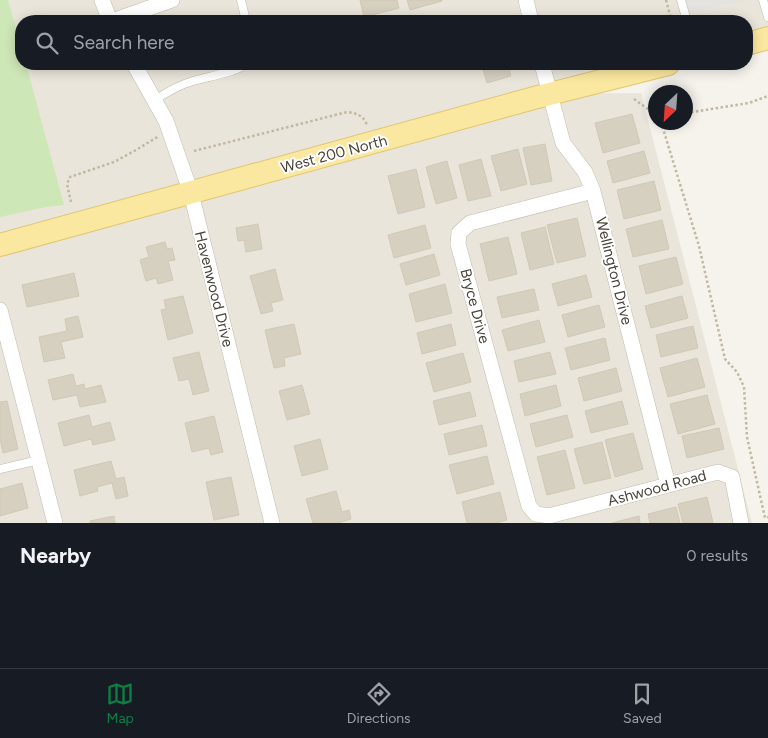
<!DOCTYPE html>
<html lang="en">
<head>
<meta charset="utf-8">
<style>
  body { margin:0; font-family:Figtree,sans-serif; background:#242831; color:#f1f3f6 }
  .compass { position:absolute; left:648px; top:85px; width:45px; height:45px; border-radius:50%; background:#171b24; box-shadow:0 2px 12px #0003; rotate:205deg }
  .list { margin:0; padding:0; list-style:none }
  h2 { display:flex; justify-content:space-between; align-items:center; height:65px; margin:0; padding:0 20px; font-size:21px }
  h2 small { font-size:16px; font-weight:400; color:#9ea1a6 }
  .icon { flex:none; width:28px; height:28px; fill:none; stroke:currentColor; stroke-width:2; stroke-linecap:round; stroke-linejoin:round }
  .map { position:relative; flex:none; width:768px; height:523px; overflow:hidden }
  .search { position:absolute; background:#171b24; box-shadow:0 2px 12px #0003; left:15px; right:15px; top:15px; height:55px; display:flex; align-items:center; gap:12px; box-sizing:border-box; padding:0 18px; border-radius:20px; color:#9ea1a6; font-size:19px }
  .sheet { height:145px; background:#171b24 }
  nav { display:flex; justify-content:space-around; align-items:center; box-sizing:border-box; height:70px; border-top:1px solid #363941; background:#171b24; font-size:14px; color:#9ea1a6 }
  nav a { display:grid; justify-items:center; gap:2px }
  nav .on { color:#0b8043 }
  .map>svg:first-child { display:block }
</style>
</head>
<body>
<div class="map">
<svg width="768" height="523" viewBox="0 0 768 523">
  <rect width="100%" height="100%" fill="#f5f3ec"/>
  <path fill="#e9e5da" d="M0,0H768V41L747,46V21H21V64H674L552,94L641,93L752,523H0Z"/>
  <path fill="#cee7b7" d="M0,0H8L21,47V64H26L64,205L46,207L0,217Z"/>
  <path fill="#e4e3e0" d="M681,0H746L684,14Z"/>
  <path fill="#d6d0c1" stroke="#d1c8b5" d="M360,0H397L399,8L364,17Z
    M407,0H442V1L410,10Z
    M476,64H507L511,76L487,83L482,66L477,68Z
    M632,114L640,143L603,153L595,123Z
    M545,144L552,181L531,185L523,148Z
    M518,149L527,184L501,191L491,156Z
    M644,151L650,173L613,183L607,161Z
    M481,159L491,196L468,201L459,165Z
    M447,161L457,198L436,204L426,167Z
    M416,169L425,207L398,214L388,176Z
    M654,181L661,210L624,219L617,190Z
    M577,218L586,256L557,263L547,225Z
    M662,220L669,249L633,257L626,229Z
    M258,224L262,249L246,252L244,240L238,241L236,228Z
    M425,225L431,248L394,258L388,235Z
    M545,227L554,264L530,270L521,233Z
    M508,237L517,274L489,281L480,244Z
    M165,242L167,249L172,248L175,260L168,261L173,280L158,284L156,278L146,281L140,260L149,257L146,247Z
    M434,254L440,275L406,285L400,264Z
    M676,257L683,284L646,294L639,266Z
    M275,269L283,300L271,303L273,311L261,314L250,276Z
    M74,273L79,296L27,307L22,285Z
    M586,275L592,297L558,306L552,284Z
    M445,284L452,313L416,322L409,294Z
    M534,289L539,310L502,318L497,297Z
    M183,296L193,333L168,340L161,310L166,309L164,300Z
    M682,296L688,318L651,328L645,306Z
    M599,305L605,327L568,337L562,315Z
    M78,316L83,337L61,342L65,358L44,362L39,337L67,331L65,319Z
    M539,320L545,342L508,351L502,330Z
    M294,324L301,354L284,358L285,366L274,368L265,330Z
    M451,324L456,345L422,354L417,333Z
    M693,326L698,348L661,357L656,335Z
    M605,338L610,360L571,370L565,348Z
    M199,352L209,391L193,395L189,379L179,381L173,358Z
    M550,352L556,374L519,382L514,361Z
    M463,353L471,382L434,392L426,363Z
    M697,358L705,387L668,397L660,368Z
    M616,368L622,391L584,401L578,378Z
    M73,374L76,386L84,384L85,389L101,385L106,402L80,407L77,395L53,400L48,380Z
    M302,385L310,414L287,420L279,391Z
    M556,385L561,406L525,416L520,394Z
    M470,392L476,416L439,425L433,401Z
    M707,395L715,424L678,434L670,404Z
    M7,401L18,449L3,453L0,439V402Z
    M622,401L628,424L591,433L585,411Z
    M89,415L92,427L110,422L115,440L93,445L91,439L64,446L58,423Z
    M567,415L573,437L536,447L530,424Z
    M214,416L223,452L211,455L209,448L192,452L185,423Z
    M482,425L487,446L449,455L444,434Z
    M719,428L724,449L687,458L682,436Z
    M633,433L643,469L615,477L605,440Z
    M320,439L328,469L302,476L294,446Z
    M602,442L611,478L584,484L574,449Z
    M565,450L575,488L547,495L537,457Z
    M487,456L494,484L457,494L449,465Z
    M111,461L116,479L124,477L128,496L116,499L112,483L97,487L98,491L80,496L74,470Z
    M231,477L239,515L214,520L206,482Z
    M22,483L28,508L0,516V489Z
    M336,491L342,512L349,510L351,519L338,523H313L306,499Z
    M500,492L507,520L496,523H467L462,502Z
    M707,497L713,523H683L678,504Z
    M676,507L680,523H650L648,514Z
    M114,516L115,523H90V521Z
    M639,516L640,523H612Z"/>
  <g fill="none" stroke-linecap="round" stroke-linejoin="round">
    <defs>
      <path id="lane" d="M241,0L246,21
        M681,0L687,21
        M763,0L768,17
        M155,100C167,92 179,85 193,81C206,77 238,72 245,64
        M0,469L39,460"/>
      <path id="street" d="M102,0L110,21
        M526,0L531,21
        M112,21L172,0
        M134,64L166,121L191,193L272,523
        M542,64L563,143L585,172L593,191L668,485
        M593,191L470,223L459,233L458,244L529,506L536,514L549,516L718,472L732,477L741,523
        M0,310L55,523"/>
      <path id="primary" d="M747,44L768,38
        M0,245L534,98L668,64"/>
    </defs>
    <use href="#lane" stroke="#c0bbae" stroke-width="9"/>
    <use href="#street" stroke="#c0bbae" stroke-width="16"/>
    <use href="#primary" stroke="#e0c66f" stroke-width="24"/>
    <path stroke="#c2b8a0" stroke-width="2.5" stroke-dasharray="2.5 2.5" stroke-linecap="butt" d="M666,0L670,15L675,21
      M634,99L656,115
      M686,113L749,103L768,96
      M661,122L699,246L725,359L737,372L744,387L747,437L765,518L768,517
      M194,151L347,112C356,113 363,115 367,125
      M71,202L67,184L70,177L114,162L136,150L159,136"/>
    <use href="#lane" stroke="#fff" stroke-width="8"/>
    <use href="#street" stroke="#fff" stroke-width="15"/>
    <use href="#primary" stroke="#fae7a0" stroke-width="22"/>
  </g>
  <g text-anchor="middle" stroke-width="4" stroke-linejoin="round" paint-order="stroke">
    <g font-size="15" fill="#494439" stroke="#fff">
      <text transform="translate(334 154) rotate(-15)" y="5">West 200 North</text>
      <text transform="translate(614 271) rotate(76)" y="5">Wellington Drive</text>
      <text transform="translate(214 289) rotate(76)" y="5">Havenwood Drive</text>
      <text transform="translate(475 306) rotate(75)" y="5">Bryce Drive</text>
      <text transform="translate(657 488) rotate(-15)" y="5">Ashwood Road</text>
    </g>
  </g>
</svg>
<svg class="compass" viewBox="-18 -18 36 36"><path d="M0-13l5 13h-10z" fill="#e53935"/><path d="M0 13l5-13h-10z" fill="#9ea1a6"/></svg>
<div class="search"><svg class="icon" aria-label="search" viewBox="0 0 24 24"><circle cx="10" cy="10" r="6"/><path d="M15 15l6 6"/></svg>Search here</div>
</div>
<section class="sheet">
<h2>Nearby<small>0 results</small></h2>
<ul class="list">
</ul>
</section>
<nav>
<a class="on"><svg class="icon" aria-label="map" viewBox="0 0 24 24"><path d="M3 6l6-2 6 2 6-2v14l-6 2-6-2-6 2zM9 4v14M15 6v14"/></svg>Map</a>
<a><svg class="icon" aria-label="directions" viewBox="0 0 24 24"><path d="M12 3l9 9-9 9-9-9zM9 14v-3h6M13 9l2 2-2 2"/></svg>Directions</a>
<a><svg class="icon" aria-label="saved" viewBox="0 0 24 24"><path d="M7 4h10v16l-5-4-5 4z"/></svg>Saved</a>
</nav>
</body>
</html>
